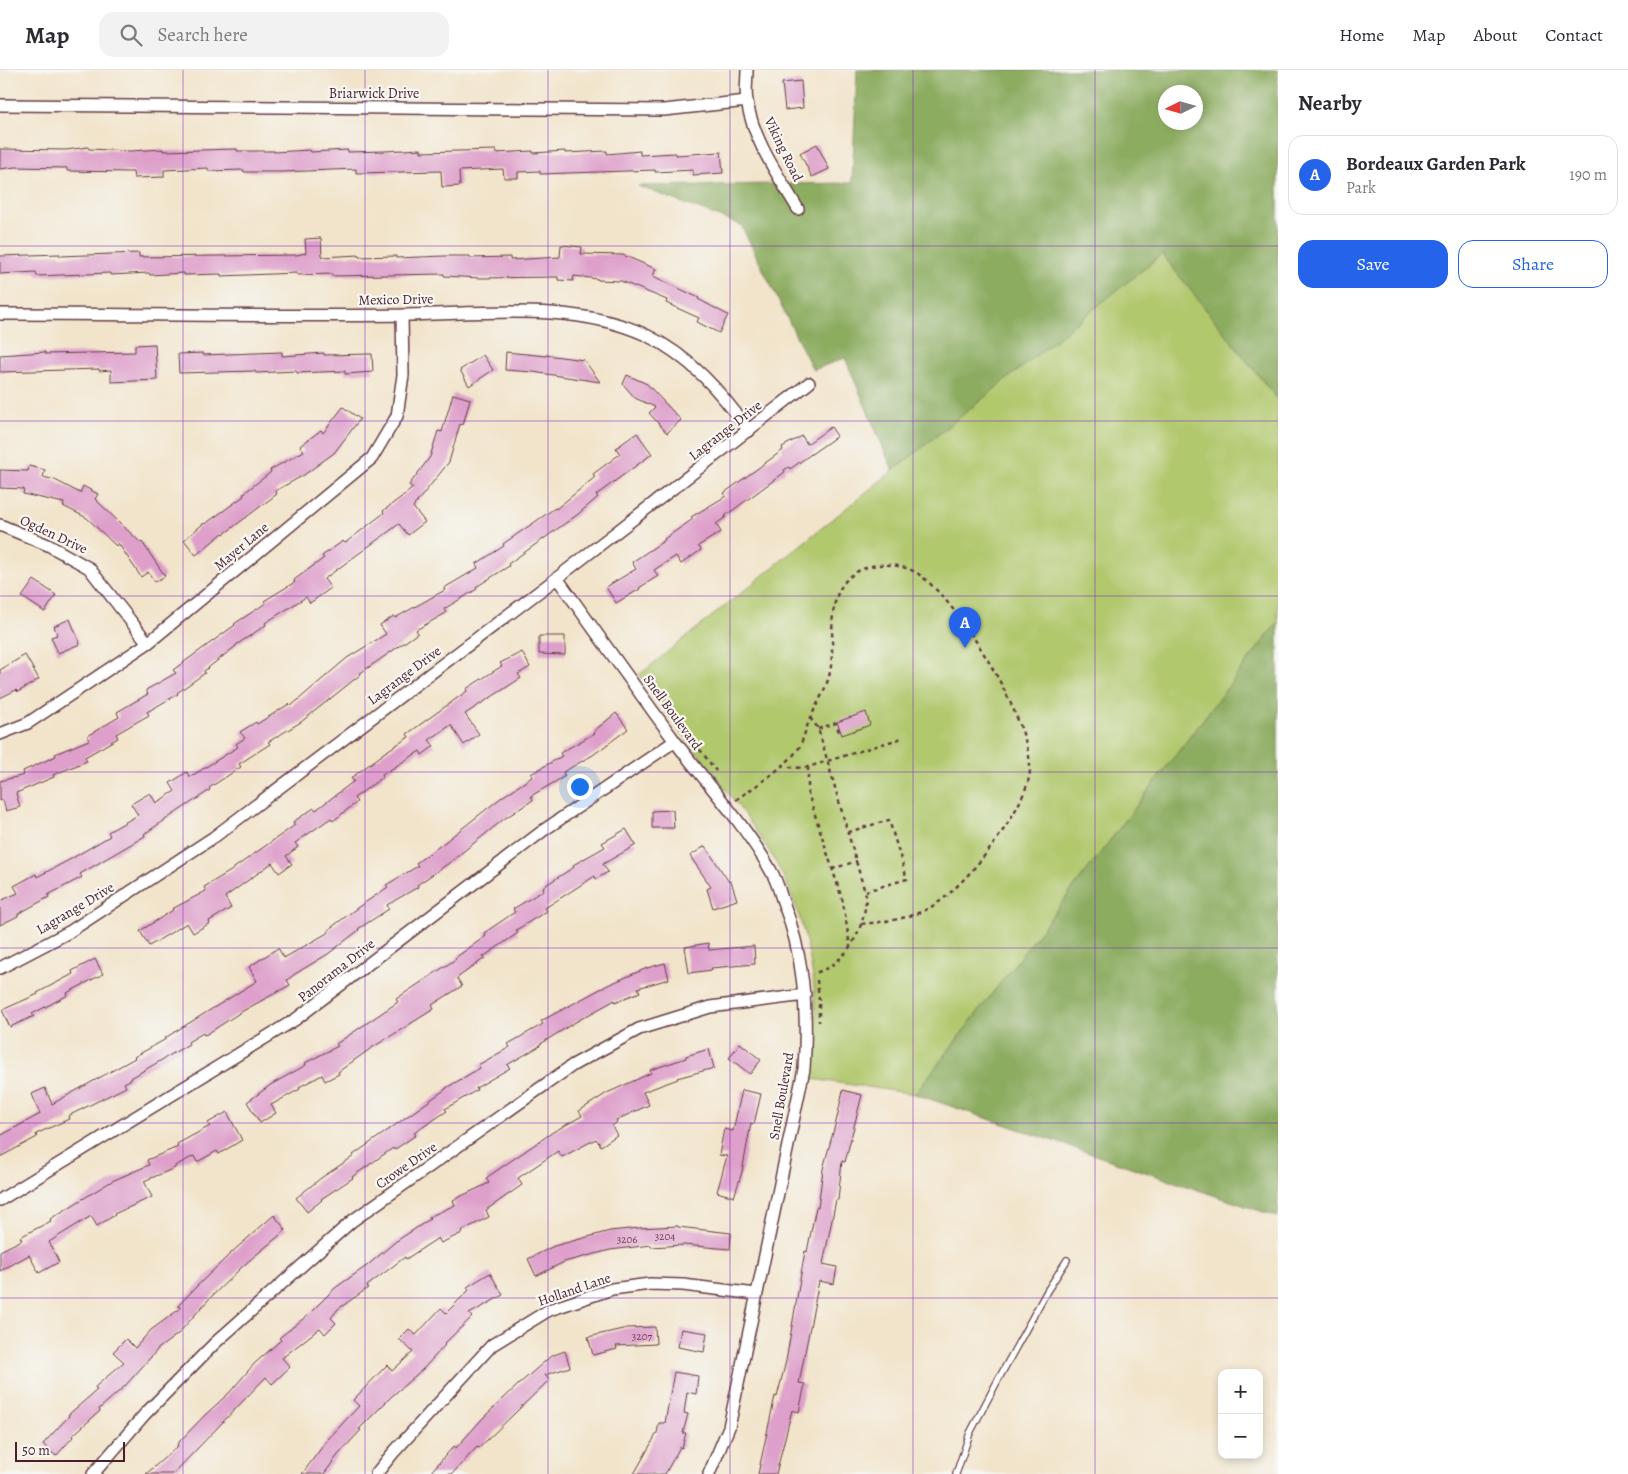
<!DOCTYPE html>
<html lang="en">
<head>
<meta charset="utf-8">
<style>
  body { margin:0; font-family:Alegreya,serif; background:#f2f2f3; color:#2b2b33 }
  .controls { position:absolute; right:15px; bottom:15px; display:grid; overflow:hidden; border-radius:10px; box-shadow:0 2px 8px #0003 }
  .controls button { width:45px; height:45px; display:grid; place-items:center; padding:0; border:0; border-bottom:1px solid #e1e1e2; background:#fff; color:#2b2b33; font:25px sans-serif }
  .compass { position:absolute; left:1158px; top:15px; width:45px; height:45px; border-radius:50%; background:#fff; box-shadow:0 2px 8px #0003; rotate:265deg }
  .scale { position:absolute; left:15px; bottom:12px; width:110px; box-sizing:border-box; padding-left:5px; border:2px solid #4a1f2b; border-top:0; font-size:14px; line-height:18px; white-space:nowrap; color:#4a1f2b; -webkit-text-stroke:4px #f6f6f2; paint-order:stroke }
  .you { position:absolute; left:579px; top:716px; width:18px; height:18px; margin:-12px; border:4px solid #fff; border-radius:50%; background:#1a73e8; box-shadow:0 0 0 8px #1a73e833 }
  .badge { display:grid; place-items:center; width:32px; height:32px; border-radius:50%; background:#2563eb; color:#fff; font-size:16px; font-weight:700 }
  .pin { position:absolute; translate:-50% -41px; filter:drop-shadow(0 1px 2px #0008) }
  .pin::after { content:''; position:absolute; top:26px; width:18px; height:15px; background:inherit; clip-path:polygon(0 0,100% 0,50% 100%) }
  .list { margin:0; padding:0; list-style:none }
  h2 { display:flex; justify-content:space-between; align-items:center; height:65px; margin:0; padding:0 20px; font-size:21px }
  h2 small { font-size:16px; font-weight:400; color:#7c7c81 }
  .list li { display:grid; grid-template-columns:32px 1fr auto; gap:15px; align-items:center; box-sizing:border-box; height:80px; margin:0 10px 10px; padding:0 10px; border:1px solid #e1e1e2; border-radius:15px }
  .list b { display:block; font-size:19px; white-space:nowrap }
  .list p { margin:0; font-size:16px; white-space:nowrap; color:#7c7c81 }
  .list em { font-size:16px; font-style:normal; color:#7c7c81 }
  .actions { display:flex; gap:10px; padding:15px 20px }
  .actions a { flex:1; padding:11px 0; border:1px solid #2563eb; border-radius:15px; text-align:center; font-size:18px; color:#2563eb }
  .actions .main { background:#2563eb; color:#fff }
  .icon { flex:none; width:28px; height:28px; fill:none; stroke:currentColor; stroke-width:2; stroke-linecap:round; stroke-linejoin:round }
  .map { position:relative; flex:none; width:1278px; height:1404px; overflow:hidden }
  header { display:flex; align-items:center; gap:30px; box-sizing:border-box; height:70px; padding:0 25px; background:#fff; border-bottom:1px solid #e1e1e2 }
  header strong { font-size:24px }
  nav { display:flex; gap:28px; margin-inline-start:auto; font-size:18px }
  .search { width:350px; height:45px; background:#f2f2f3; display:flex; align-items:center; gap:12px; box-sizing:border-box; padding:0 18px; border-radius:15px; color:#7c7c81; font-size:19px }
  main { display:flex }
  aside { flex:1; background:#fff }
  .map>svg:first-child { display:block }
</style>
</head>
<body>
<header>
<strong>Map</strong>
<div class="search"><svg class="icon" aria-label="search" viewBox="0 0 24 24"><circle cx="10" cy="10" r="6"/><path d="M15 15l6 6"/></svg>Search here</div>
<nav><a>Home</a><a>Map</a><a>About</a><a>Contact</a></nav>
</header>
<main>
<div class="map">
<svg width="1278" height="1404" viewBox="0 0 1278 1404">
  <rect width="100%" height="100%" fill="#f6f6f2"/>
  <filter id="ink" filterUnits="userSpaceOnUse"><feTurbulence type="fractalNoise" baseFrequency=".02" numOctaves="2"/><feDisplacementMap in="SourceGraphic" scale="10" xChannelSelector="R" yChannelSelector="G"/><feConvolveMatrix kernelMatrix="1 2 1 2 8 2 1 2 1" color-interpolation-filters="sRGB"/></filter>
  <filter id="wash" filterUnits="userSpaceOnUse"><feTurbulence type="fractalNoise" baseFrequency=".0096" numOctaves="4" result="noise"/><feDisplacementMap in="SourceGraphic" scale="20" xChannelSelector="R" yChannelSelector="G"/><feGaussianBlur stdDeviation="1.12" result="paint"/><feColorMatrix in="noise" values="0 0 0 0 0 0 0 0 0 0 0 0 0 0 0 0 0 1.4 0 .05"/><feComposite in="paint" operator="in"/></filter>
  <g filter="url(#wash)">
    <rect width="100%" height="100%" fill="#f2e4cb"/>
    <path fill="#b1c86d" stroke="#7e744c" d="M1162,184L1278,330V552L915,1024L812,1009C822,939 813,866 781,802C762,766 737,734 712,702C687,670 663,637 639,605Z"/>
    <path fill="#8cac60" stroke="#6b6646" fill-rule="evenodd" d="M857,0H1278V330L1162,184L893,401L845,288L813,300L741,155L638,116L852,113ZM1166,22H1196V52H1166Z
      M1278,552V1147L915,1024Z"/>
    <g id="blocks">
      <path fill="#dea0cb" d="M801,11L803,38L785,40L782,13Z
        M817,74L829,99L812,107L800,83Z
        M88,77L89,79L131,81L163,79V81L237,79V81H274V82L310,80L311,82L348,80V82L385,81L421,79V82L496,80V83L533,81V83L565,81V83L607,81V84L640,81V85L676,83V85L721,82L723,103L693,105V100L655,102V100L540,104V101L518,102V108H504L503,99L459,101L460,116L442,117L441,101L356,103V99L282,102H244V100L208,101V98L164,100V107L134,108L133,102L67,101V98L15,97L0,99V79L66,80Z
        M321,168L322,187L359,185V187L396,186V188L444,186H470V188L510,187V190L560,187L561,175L582,177L581,184L623,185L656,199L653,206L699,228L698,229L728,245L719,263L697,252L699,248L666,233L667,230L621,211L598,210V209L574,206L573,211L558,210V207L480,208L444,206V204L332,206V204L297,205V203L221,206V204L184,205V203L150,205L149,203L110,205V203L37,206L36,202L0,204V186L60,184V186L139,183V187L296,185L306,183L305,169Z
        M155,274L157,310L111,312V300L99,301V299L0,302V285L45,282V284L135,282V275Z
        M282,282V286L324,283V285L372,284L373,302L345,304V301L297,303L296,301L256,303L255,301L179,303L178,284L203,283V285Z
        M506,282L546,286V285L584,290L600,312L533,302L505,300Z
        M483,285L493,300L469,316L460,300Z
        M627,305L647,314L681,350L667,363L649,343L655,337L635,328L623,314Z
        M453,324L470,329L463,355L460,354L449,392L413,437L425,452L408,465L399,454L395,457L324,509L331,518L310,533L306,527L265,553L266,555L236,575V576L204,601L205,603L177,623L178,624L147,642L149,645L116,664L118,668L85,687L87,691L53,705L54,707L16,723L20,737L6,741L3,730L0,731V711L24,705L23,701L56,686L55,684L89,670L87,666L119,647L117,642L148,624L146,620L176,603L173,600L235,555L234,554L266,533L264,531L295,512L294,510L324,488L322,486L343,471L345,473L384,443L383,441L413,418L409,415L430,387L438,361L442,362Z
        M343,337L360,349L334,383L304,405L275,421L277,424L224,464L223,463L196,485L184,470L204,453L205,454L244,426L243,424L271,402L270,400L304,381L300,376L321,360L323,363Z
        M831,357L837,366L790,399L789,397L784,400L785,402L725,446L726,447L716,454L721,462L698,476L701,480L681,494L676,486L654,500L658,506L639,518L640,519L616,533L606,517L636,499L632,492L665,470L664,469L693,449L691,447L726,426L724,423L783,380L782,377L802,366L807,374Z
        M637,363L652,384L596,425L598,427L577,445L508,494L509,496L476,517L477,519L444,539L446,543L416,560L418,563L359,604L360,605L301,652L268,672L270,674L239,694L241,697L209,718L210,720L144,764L145,766L80,804L82,807L48,825L49,827L18,844V846L0,855V831L18,823L14,816L36,804L37,807L71,789L110,766L108,762L138,745L131,734L150,723L156,733L175,721L170,713L187,702L190,707L238,677L236,674L245,668L240,662L256,652L257,654L289,634L291,636L347,588L386,564L380,555L394,546L395,548L445,520L444,518L478,498L476,494L504,476L503,474L555,438L556,439L595,407L593,404L620,384L616,378Z
        M29,396L45,400L43,407L55,410L80,423L83,416L98,424L95,429L141,473L142,472L165,506L155,512L148,502L141,507L118,473L116,476L87,448L63,436L64,433L23,424L24,419L0,418V400L28,401Z
        M34,510L56,525L45,542L22,527Z
        M70,549L80,574L58,583L51,567L57,565L54,556Z
        M539,566H565V585L539,584Z
        M522,582L530,597L518,604L521,608L465,644L479,664L464,675L451,655L429,670L434,676L422,685L420,681L382,705L383,707L354,728L357,732L333,751L331,748L295,773L298,777L286,786L292,794L279,803L272,793L225,827L231,838L209,851L210,853L193,863L187,853L149,876L140,861L173,840L172,839L206,821L204,817L234,799V798L295,755L293,752L314,738L316,740L354,711L351,708L382,685V684L409,667L407,664L467,621L466,619L502,596L500,593Z
        M25,585L39,609L18,622L16,620L0,628V600Z
        M866,642L870,655L842,665L837,652Z
        M616,643L628,659L593,685L563,702L565,706L531,726L533,730L504,749L449,793L417,815L418,817L387,835L389,839L358,859L359,860L328,884L295,904L287,910L290,915L241,942L207,964L204,965L203,963L188,972L189,974L131,1008L132,1009L124,1013L126,1017L68,1046L69,1049L36,1064L37,1067L0,1087V1066L40,1044L32,1024L45,1018L52,1034L135,988L134,987L166,969L165,968L257,911L249,897L278,878L284,888L329,862L328,860L357,838L388,817L386,815L418,796L416,793L441,775L502,727L532,707L531,704L562,686L560,683L595,663L594,661Z
        M673,740L674,758H652V741Z
        M626,759L636,775L603,794L608,802L596,809L595,806L545,838L547,841L516,860L518,863L483,887L485,888L457,908L462,916L432,935L434,939L370,979L338,1002L339,1004L325,1011L322,1005L299,1017L300,1019L271,1035L276,1043L260,1053L247,1032L272,1014L306,995L305,993L338,976L336,974L398,932L396,929L456,889L455,888L486,866L484,863L515,842L513,839L544,820L543,817L574,797L573,795L605,777L602,773Z
        M705,776L729,812L731,811L737,830L713,838L707,819L711,817L690,786Z
        M708,873L709,880L754,876L755,894L711,898L712,900L689,903L685,877Z
        M95,889L103,904L67,923L68,925L32,944L34,946L10,957L2,940L38,924L37,923L73,904L72,901Z
        M665,893L669,909L638,918L640,922L615,932V930L572,954L539,975L540,976L507,995L510,998L476,1018L477,1020L445,1039L447,1041L414,1063L416,1065L394,1080L393,1078L352,1107L353,1108L321,1129L322,1130L307,1142L296,1128L321,1108L354,1086L353,1085L446,1019V1018L480,998L478,995L510,977L508,974L543,954L541,951L608,915L647,898Z
        M740,973L761,990L750,1004L729,988Z
        M709,979L714,998L677,1008L678,1009L643,1022L649,1035L616,1050L617,1052L612,1056L617,1065L601,1076L596,1069L562,1087L558,1081L518,1108L522,1115L486,1140L489,1147L461,1161L462,1163L441,1173L438,1168L406,1189L405,1187L367,1216L368,1218L338,1239L331,1248L336,1253L325,1264L320,1258L282,1288L290,1297L272,1314L266,1307L173,1404H146L178,1376L177,1374L205,1345L230,1322L254,1294L281,1270L279,1268L308,1245L335,1218L368,1195L395,1172L430,1149L429,1147L455,1135L453,1130L489,1113L486,1108L553,1062L582,1046L579,1041L607,1023L651,1003L650,1000L686,988V986Z
        M742,1020L761,1024L754,1054L751,1053L742,1102L734,1127L717,1122L727,1086L719,1085L724,1059L733,1061Z
        M843,1020L862,1025L845,1092L842,1091L838,1130H836L823,1194L837,1197L834,1214L819,1211L799,1313L805,1314L799,1342L792,1340L776,1404H758L775,1326L777,1327L786,1291L805,1181L807,1182L816,1137L818,1138L823,1099L837,1048Z
        M227,1042L242,1070L219,1084L217,1081L197,1092L194,1086L175,1096V1098L144,1111L152,1127L114,1144L115,1145L97,1156L91,1146L49,1172L59,1192L39,1203L29,1185L0,1201V1181L22,1170L20,1167L51,1151L50,1149L112,1111L149,1095L147,1090L178,1077L177,1074L210,1056L208,1053Z
        M274,1145L286,1160L244,1195L209,1229L178,1264L159,1278L125,1316L99,1339L100,1341L72,1366L73,1367L56,1386L43,1374L69,1346L68,1345L97,1320L95,1317L124,1292L113,1282L126,1269L135,1278L151,1260L181,1238L178,1236L196,1217L232,1182Z
        M678,1156V1157L731,1163L730,1179L683,1175L651,1177V1175L610,1180L564,1192L536,1206L528,1189L554,1176L610,1161L639,1158Z
        M490,1203L503,1225L469,1244L472,1247L444,1274L445,1275L424,1298L391,1327L359,1359L361,1360L338,1385L324,1404H302L328,1369L359,1336L353,1330L387,1295L392,1301L413,1282L399,1269L409,1259L416,1265L441,1238L446,1243L469,1220L467,1217Z
        M655,1257L656,1274L616,1276L617,1279L593,1285L588,1267L627,1258Z
        M681,1259L707,1263L704,1282L678,1277Z
        M565,1281L570,1297L545,1305L549,1310L479,1378L477,1377L452,1404H429L454,1376L456,1378L484,1347L519,1314L551,1286Z
        M674,1302L698,1306L696,1324L687,1322L684,1343L688,1344L683,1363H686L682,1378L680,1377L665,1404H634L657,1363L659,1353H665Z"/>
    </g>
  </g>
  <g filter="url(#ink)">
    <use href="#blocks" fill-opacity="0" stroke="#633d43" stroke-width="1"/>
    <g fill="none" stroke-linecap="round" stroke-linejoin="round">
      <defs>
        <path id="lane" d="M956,1404L970,1363L998,1310L1047,1221L1067,1190"/>
        <path id="street" d="M747,0C747,10 745,21 747,31C753,70 778,105 798,139
          M0,35L664,40L747,31
          M0,244C134,244 268,247 402,245C480,244 573,231 646,265C690,286 721,322 749,361
          M0,455L48,475L89,498L148,573
          M557,508C596,562 635,617 674,670C706,713 745,754 771,801C776,809 779,819 782,829C804,884 808,940 804,999L729,1357L709,1404
          M0,664L28,653L148,573L372,388L397,346L403,305L402,245
          M0,898L69,862L214,767L557,508L809,313
          M0,1130L296,949L544,760L675,671
          M93,1404L145,1344L215,1273L352,1151L573,995L639,959L710,937L805,925
          M376,1404L393,1383L492,1275L549,1240L612,1219L650,1214L683,1215L756,1224"/>
      </defs>
      <use href="#lane" stroke="#633d43" stroke-width="8"/>
      <use href="#street" stroke="#633d43" stroke-width="14"/>
      <path stroke="#633d43" stroke-width="2.5" stroke-dasharray="4 4" stroke-linecap="butt" d="M671,641L716,701
        M810,648L818,658L866,826C866,857 846,896 814,903
        M818,659L836,653L840,665
        M781,695L795,698L808,697L902,668
        M808,697V723L843,832L850,876
        M736,730C755,716 786,697 799,678C804,668 806,657 811,647C817,633 827,618 830,602C837,569 821,522 858,501C875,492 900,493 917,503C958,530 1029,647 1030,697C1032,733 963,820 931,837C910,849 884,852 860,854
        M848,762L889,750L907,809L866,821
        M832,799L857,791
        M817,910L819,930V952"/>
      <use href="#lane" stroke="#fff" stroke-width="5.5"/>
      <use href="#street" stroke="#fff" stroke-width="11"/>
    </g>
  </g>
  <path fill="none" stroke="#7b2cbf" stroke-width="1" stroke-opacity="0.55" d="M183,0V1404M365,0V1404M548,0V1404M730,0V1404M913,0V1404M1095,0V1404M0,176H1278M0,351H1278M0,526H1278M0,702H1278M0,878H1278M0,1053H1278M0,1228H1278"/>
  <g text-anchor="middle" stroke-width="4.5" stroke-linejoin="round" paint-order="stroke">
    <g font-size="11" fill="#6f3f53">
      <text x="665" y="1170">3204</text>
      <text x="627" y="1173">3206</text>
      <text x="642" y="1270">3207</text>
    </g>
    <g font-size="14" fill="#4a1f2b" stroke="#f6f6f2">
      <text x="374" y="28">Briarwick Drive</text>
      <text transform="translate(784 79) rotate(64)" y="5">Viking Road</text>
      <text transform="translate(396 229) rotate(-1)" y="5">Mexico Drive</text>
      <text transform="translate(725 360) rotate(-38)" y="5">Lagrange Drive</text>
      <text transform="translate(54 464) rotate(25)" y="5">Ogden Drive</text>
      <text transform="translate(241 476) rotate(-40)" y="5">Mayer Lane</text>
      <text transform="translate(404 605) rotate(-37)" y="5">Lagrange Drive</text>
      <text transform="translate(673 642) rotate(54)" y="5">Snell Boulevard</text>
      <text transform="translate(75 838) rotate(-31)" y="5">Lagrange Drive</text>
      <text transform="translate(336 900) rotate(-38)" y="5">Panorama Drive</text>
      <text transform="translate(781 1026) rotate(-80)" y="5">Snell Boulevard</text>
      <text transform="translate(406 1095) rotate(-35)" y="5">Crowe Drive</text>
      <text transform="translate(574 1219) rotate(-19)" y="5">Holland Lane</text>
    </g>
  </g>
</svg>
<div class="controls">
<button>+</button>
<button>−</button>
</div>
<svg class="compass" viewBox="-18 -18 36 36"><path d="M0-13l5 13h-10z" fill="#e53935"/><path d="M0 13l5-13h-10z" fill="#7c7c81"/></svg>
<div class="scale">50 m</div>
<div class="you"></div>
<div class="pin badge" style="left:965px;top:578px">A</div>
</div>
<aside>
<h2>Nearby<small></small></h2>
<ul class="list">
<li><span class="badge">A</span><div><b>Bordeaux Garden Park</b><p>Park</p></div><em>190 m</em></li>
</ul>
<div class="actions"><a class="main">Save</a><a>Share</a></div>
</aside>
</main>
</body>
</html>
